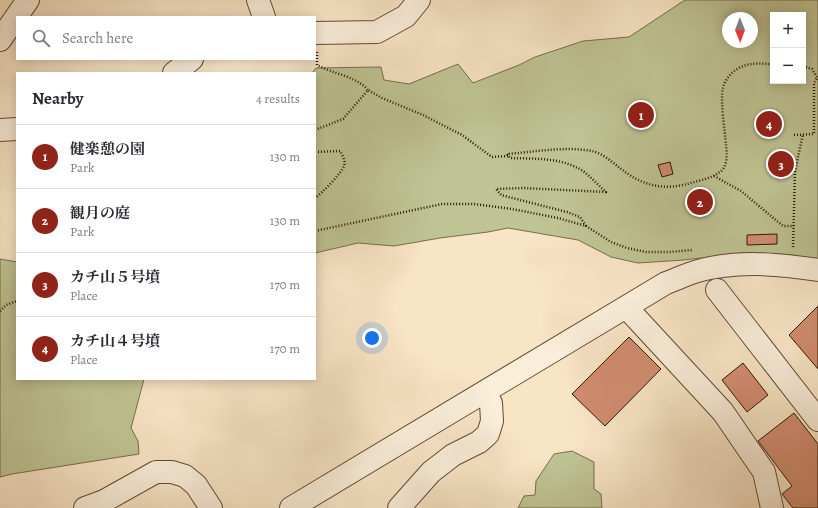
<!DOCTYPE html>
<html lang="en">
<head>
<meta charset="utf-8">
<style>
  body { margin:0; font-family:Alegreya,"Noto Serif JP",serif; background:#f2f2f3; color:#2b2b33 }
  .controls { position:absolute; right:12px; top:12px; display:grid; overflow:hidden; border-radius:0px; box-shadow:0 2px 10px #0003 }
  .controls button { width:36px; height:36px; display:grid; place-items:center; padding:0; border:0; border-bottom:1px solid #e1e1e2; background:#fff; color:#2b2b33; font:20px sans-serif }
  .compass { position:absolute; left:722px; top:12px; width:36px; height:36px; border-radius:50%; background:#fff; box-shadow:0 2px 10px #0003; rotate:179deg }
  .you { position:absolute; left:372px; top:338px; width:14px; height:14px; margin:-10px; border:3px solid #fff; border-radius:50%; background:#1a73e8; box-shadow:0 0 0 6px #1a73e833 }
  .badge { display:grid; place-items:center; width:26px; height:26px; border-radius:50%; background:#8f2418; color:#fff; font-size:13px; font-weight:700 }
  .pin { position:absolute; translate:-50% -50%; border:2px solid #fff; box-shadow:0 1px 4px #0006 }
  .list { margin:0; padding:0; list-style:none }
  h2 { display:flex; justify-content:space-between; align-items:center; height:52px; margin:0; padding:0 16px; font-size:17px }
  h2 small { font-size:13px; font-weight:400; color:#7c7c81 }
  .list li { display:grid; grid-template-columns:26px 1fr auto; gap:12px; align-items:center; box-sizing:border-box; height:64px; padding:0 16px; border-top:1px solid #e1e1e2 }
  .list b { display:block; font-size:15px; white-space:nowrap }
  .list p { margin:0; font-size:13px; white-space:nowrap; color:#7c7c81 }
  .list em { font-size:13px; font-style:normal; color:#7c7c81 }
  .icon { flex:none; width:22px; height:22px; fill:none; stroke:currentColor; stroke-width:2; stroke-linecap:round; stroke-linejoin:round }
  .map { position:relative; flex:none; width:818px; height:508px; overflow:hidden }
  .search { position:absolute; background:#fff; box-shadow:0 2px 10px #0003; left:16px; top:16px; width:300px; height:44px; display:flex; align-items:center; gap:10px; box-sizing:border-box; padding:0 14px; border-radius:0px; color:#7c7c81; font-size:15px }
  .panel { position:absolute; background:#fff; box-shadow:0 2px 10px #0003; left:16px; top:72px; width:300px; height:308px; border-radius:0px }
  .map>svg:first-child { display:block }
</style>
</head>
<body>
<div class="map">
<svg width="818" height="508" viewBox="0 0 818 508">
  <rect width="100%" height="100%" fill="#f8e5c6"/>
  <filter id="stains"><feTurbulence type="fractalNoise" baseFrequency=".005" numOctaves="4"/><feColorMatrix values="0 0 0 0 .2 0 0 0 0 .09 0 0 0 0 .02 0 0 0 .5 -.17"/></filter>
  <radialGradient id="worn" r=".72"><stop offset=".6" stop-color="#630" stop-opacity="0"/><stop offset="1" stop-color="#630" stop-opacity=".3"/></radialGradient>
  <path fill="#bfc494" stroke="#776e4a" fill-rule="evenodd" d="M685,0H818V261L725,255L684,260L638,263L611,257L578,240L508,228L488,232L440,238L394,246L358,243L315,253V73H312L316,68L381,67L384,80L409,84L458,64L473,83L519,65L535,57L583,41L629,37ZM773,15H803V81H773ZM728,18H752V42H728Z
    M0,259L17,262V379H144L131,428L138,441L139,454L12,474L0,477Z
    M572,451L594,462V489L601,494L602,508H518L524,496L535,495L536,481L554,454Z"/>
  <path fill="#d18d71" stroke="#2f1800" d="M670,162L673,174L662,177L658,165Z
    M777,234V244L747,245V235Z
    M818,306V369L789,335Z
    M629,337L661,369L605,426L572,394Z
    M743,363L768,395L747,412L722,380Z
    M794,413L818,444V508H793L782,494L792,486L758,441Z"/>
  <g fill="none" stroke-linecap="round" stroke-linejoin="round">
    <defs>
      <path id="minor" d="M258,0L264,17
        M315,33L377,32L406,16L419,0
        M0,40L28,0
        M174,73L192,59
        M0,130L17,129
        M717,290L818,420
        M626,307L723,412L764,472L772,508
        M85,508L104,501L156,472H172L185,476L196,485L211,508
        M291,508L666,283C677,279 687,274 698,271C737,260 779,264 818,270
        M399,508L431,472L453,455L479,442L488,434L492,421L491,403L484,393"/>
    </defs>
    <use href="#minor" stroke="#614b32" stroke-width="24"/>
    <path stroke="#2f1800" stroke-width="2.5" stroke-dasharray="1 2" stroke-linecap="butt" d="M317,52V65C333,74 356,76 368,90
      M803,66L812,69L818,79
      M315,130L343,119L368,90L382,98L423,115L462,135L492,157L508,156
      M794,135L814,134V83L817,78
      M315,152L340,151C342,155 346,160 344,166C341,174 322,193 315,198
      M714,176L741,191L783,226H794
      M586,226L580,217L567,212L501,195L496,189L523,188L606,192C598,185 591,177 583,171C561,157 535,159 510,158L507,154C534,152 564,146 592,151C602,153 612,162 620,168C642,186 664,191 691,183C701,180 713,178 721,171C728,165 727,153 726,145C725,131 720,101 723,88C726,75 739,65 752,64C759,63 766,64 773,64
      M315,231L442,204H474L512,209L558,218L586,226L611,242L627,248L646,252H669L693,250
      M793,247L795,171L803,134
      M0,311L6,305L17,301"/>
    <use href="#minor" stroke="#faeeda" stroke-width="22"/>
  </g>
  <rect width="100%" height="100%" filter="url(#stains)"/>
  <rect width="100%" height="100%" fill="url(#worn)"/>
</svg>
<div class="controls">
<button>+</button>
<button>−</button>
</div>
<svg class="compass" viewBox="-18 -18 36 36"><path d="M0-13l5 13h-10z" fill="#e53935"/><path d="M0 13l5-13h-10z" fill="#7c7c81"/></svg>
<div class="you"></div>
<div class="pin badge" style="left:641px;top:115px">1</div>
<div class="pin badge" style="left:700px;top:202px">2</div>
<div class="pin badge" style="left:781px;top:164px">3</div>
<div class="pin badge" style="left:769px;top:124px">4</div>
<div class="search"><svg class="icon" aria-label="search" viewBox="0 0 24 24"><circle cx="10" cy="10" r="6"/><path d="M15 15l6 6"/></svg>Search here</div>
<section class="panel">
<h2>Nearby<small>4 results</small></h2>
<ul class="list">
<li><span class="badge">1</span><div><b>健楽憩の園</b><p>Park</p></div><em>130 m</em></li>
<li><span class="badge">2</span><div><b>観月の庭</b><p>Park</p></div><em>130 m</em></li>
<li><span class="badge">3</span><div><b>カチ山５号墳</b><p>Place</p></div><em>170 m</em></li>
<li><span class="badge">4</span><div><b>カチ山４号墳</b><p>Place</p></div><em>170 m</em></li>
</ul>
</section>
</div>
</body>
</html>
